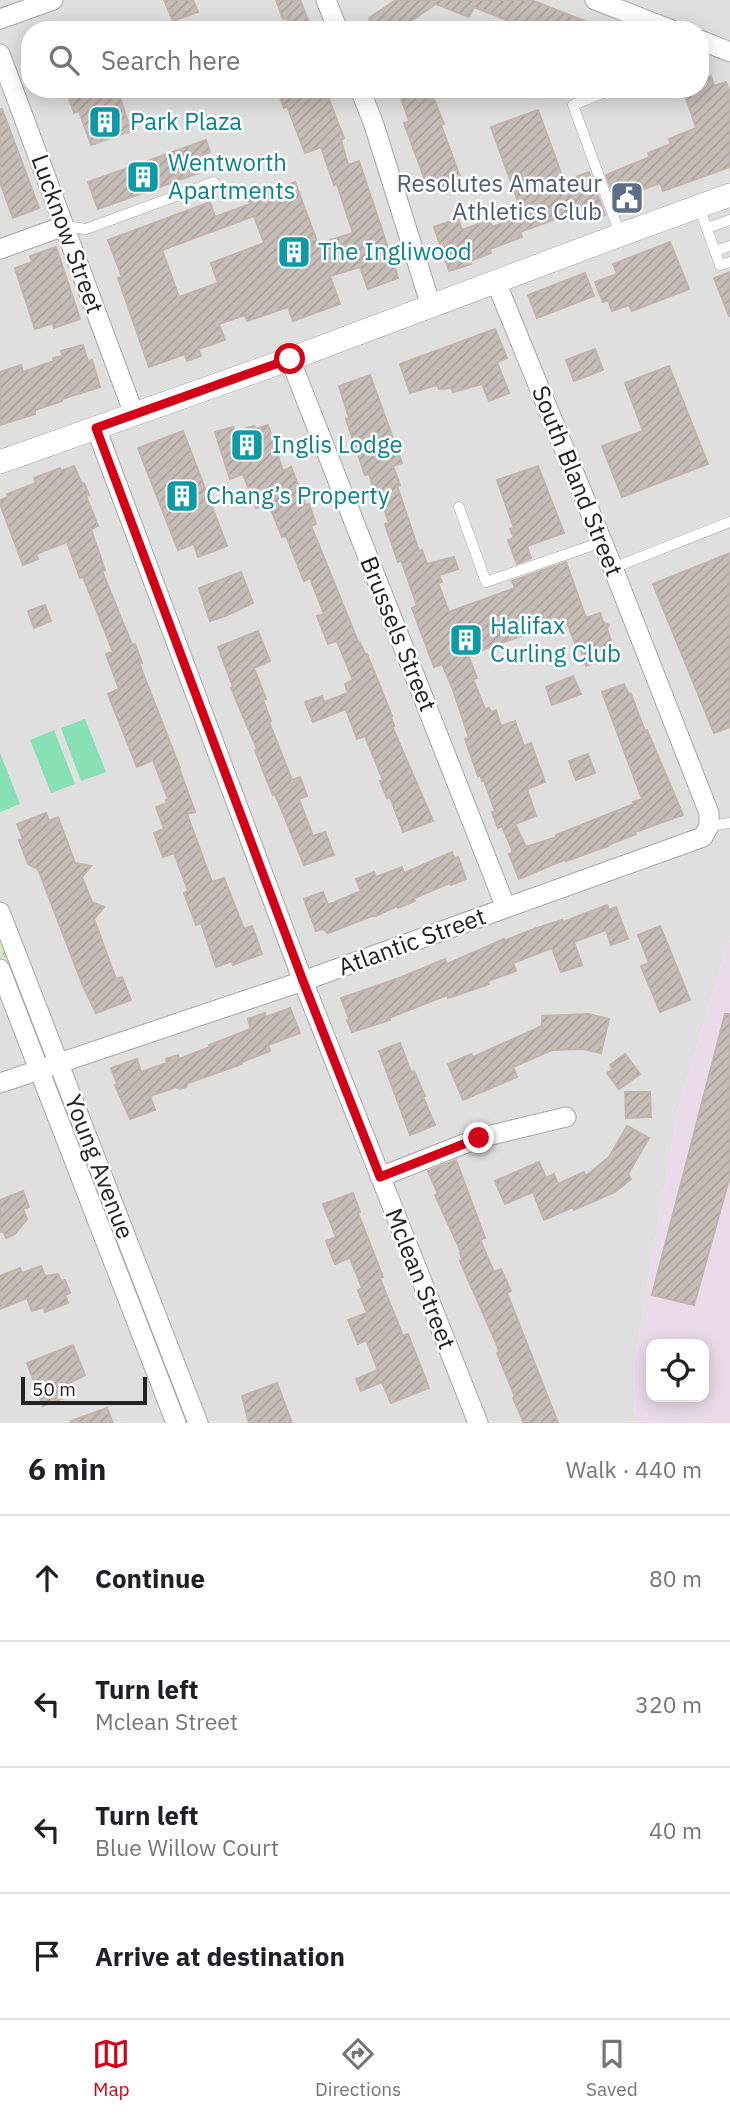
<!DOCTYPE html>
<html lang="en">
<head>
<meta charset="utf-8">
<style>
  body { margin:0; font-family:"IBM Plex Sans",sans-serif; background:#f2f2f2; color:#202124 }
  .controls { position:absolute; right:21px; bottom:21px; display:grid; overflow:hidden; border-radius:14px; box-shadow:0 4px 18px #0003 }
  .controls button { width:63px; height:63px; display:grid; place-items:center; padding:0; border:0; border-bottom:2px solid #e0e0e0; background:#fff; color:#202124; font:35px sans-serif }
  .scale { position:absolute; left:21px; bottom:18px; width:126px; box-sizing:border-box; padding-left:7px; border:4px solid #222; border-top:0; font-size:19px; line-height:24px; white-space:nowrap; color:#222; -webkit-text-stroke:5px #fff; paint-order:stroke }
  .stop { position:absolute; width:21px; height:21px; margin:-16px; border:5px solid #d40017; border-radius:50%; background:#fff }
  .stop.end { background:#d40017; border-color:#fff; box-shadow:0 2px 7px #0008 }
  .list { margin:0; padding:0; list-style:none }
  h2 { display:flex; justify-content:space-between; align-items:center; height:91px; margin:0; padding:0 28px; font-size:30px }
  h2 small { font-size:23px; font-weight:400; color:#757577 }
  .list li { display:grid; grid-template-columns:46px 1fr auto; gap:21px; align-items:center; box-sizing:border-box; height:126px; padding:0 28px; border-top:2px solid #e0e0e0 }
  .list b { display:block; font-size:26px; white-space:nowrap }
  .list p { margin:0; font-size:23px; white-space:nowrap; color:#757577 }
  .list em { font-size:23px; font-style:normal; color:#757577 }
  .icon { flex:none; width:38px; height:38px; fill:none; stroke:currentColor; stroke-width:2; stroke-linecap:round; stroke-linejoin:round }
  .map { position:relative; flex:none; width:730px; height:1423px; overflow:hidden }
  .search { position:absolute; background:#fff; box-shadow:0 4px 18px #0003; left:21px; right:21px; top:21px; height:77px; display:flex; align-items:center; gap:18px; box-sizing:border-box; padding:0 24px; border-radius:28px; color:#757577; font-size:26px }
  .sheet { height:595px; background:#fff }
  nav { display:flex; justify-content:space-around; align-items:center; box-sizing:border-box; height:98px; border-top:2px solid #e0e0e0; background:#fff; font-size:19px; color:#757577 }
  nav a { display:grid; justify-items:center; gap:4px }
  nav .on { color:#d40017 }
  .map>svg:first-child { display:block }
</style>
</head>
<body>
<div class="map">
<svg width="730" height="1423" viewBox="0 0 730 1423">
  <defs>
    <pattern id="grass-tufts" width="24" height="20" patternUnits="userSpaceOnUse" patternTransform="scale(1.75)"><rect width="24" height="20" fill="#d3ebb0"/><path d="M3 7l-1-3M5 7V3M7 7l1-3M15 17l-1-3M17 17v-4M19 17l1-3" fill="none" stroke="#b5c997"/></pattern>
    <pattern id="building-hatch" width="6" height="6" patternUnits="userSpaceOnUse" patternTransform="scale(1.75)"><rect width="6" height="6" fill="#c7bdb8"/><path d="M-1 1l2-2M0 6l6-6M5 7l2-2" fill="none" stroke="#aba29e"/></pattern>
  </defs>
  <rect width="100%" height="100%" fill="#f2eee9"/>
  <path fill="#e0dfdf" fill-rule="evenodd" d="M0,0H730V935L677,1113L633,1369L635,1423H0ZM30,30H700V89H30Z"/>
  <path fill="#ebdbea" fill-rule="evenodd" d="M730,935V1423H635L633,1369L677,1113ZM651,1344H704V1397H651Z"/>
  <path fill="url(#grass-tufts)" d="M0,935L43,1045L41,1047L38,1046L0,948Z
    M58,1087L185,1413H182L55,1089Z"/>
  <path fill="#88e0b5" d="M85,719L106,772L81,781L61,728Z
    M54,730L75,784L51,793L30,740Z
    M0,753L20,804L0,812Z"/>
  <path fill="url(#building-hatch)" stroke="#c4b3ab" stroke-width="2" fill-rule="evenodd" d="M164,0H193L198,12L173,21Z
    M276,0H300L312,30H291L287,17L283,19Z
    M396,0H531L605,29L512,30L514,23L474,7L469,17L436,4L398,30H376L369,18Z
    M711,76L714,86L726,82L730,93V167L663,191L660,183L633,193L637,203L619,209L606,175L650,157L648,153L671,144L669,139L696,128L683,89H700V80Z
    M66,89H117L131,131L91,145L79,111L74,113Z
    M277,89H325L344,138L341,140L348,165L359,161L398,278L368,289L360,267L330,276L340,304L293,321L288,307L247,321L245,315L219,324L225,340L198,349L201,356L187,361L185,354L149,367L118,278L122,277L108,240L210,202L215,217L250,204L248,199L295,182L318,244L353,233L337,184L334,185L321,147L305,153L287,106L284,108ZM254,216L264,243L211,263L218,283L179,297L162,250Z
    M398,89H421L424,98L432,95L444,124L441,125L461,179L429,191L404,123L409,121Z
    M0,109H2L39,208L13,218L0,182Z
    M538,110L564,181L589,172L605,215L590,221L586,208L520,232L522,237L490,249L491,253L470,261L471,264L449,271L434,227L458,219L462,230L489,220L492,227L523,215L491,127Z
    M206,140L210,152L193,158L199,173L98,209L88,182Z
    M670,242L689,289L632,311L629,305L612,311L608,300L603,302L595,282L617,274L613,264Z
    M56,247L80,319L54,328L53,323L35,329L15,268L32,262L30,256Z
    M730,272V315L729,316L714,278Z
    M585,273L594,296L537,318L528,295Z
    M495,329L507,358L497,362L509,393L489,401L482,384L453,392L451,388L439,389L437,385L410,393L400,364Z
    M83,345L88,362L92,360L100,387L62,399V401L35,410V414L0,425V372L21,365L23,372L54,361L53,358L63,356L61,351Z
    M595,349L603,370L574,381L566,360Z
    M669,366L708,464L622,497L602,446L643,431L625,383Z
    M370,375L402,463L393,466L400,485L397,486L419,551L422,550L427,564L454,557L458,569L439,575L442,582L438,583L449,612L515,588L512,581L566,562L586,618L600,613L603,622L609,625L607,628L614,651L611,657L586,666L578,642L575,643L566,620L468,655L477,678L473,679L485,709L489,708L491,712L496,710L501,726L515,721L524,746L531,743L545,782L527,789L536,816L515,824L526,847L557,837L556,835L634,804L633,802L642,799L602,692L624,684L628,693L631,694L645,731L647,730L683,815L635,832L636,834L608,845V846L566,861V859L519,879L509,854L513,852L502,826L498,828L492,812L495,811L484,781H482L480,775L478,776L465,739L469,738L452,687L442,664L434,667L412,608L417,606L401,560L398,562L385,524L389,523L386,514L377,489L374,490L369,474L365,475L346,419L349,418L339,386Z
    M268,425L283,471L291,467L306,505L309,504L316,524L311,526L359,644L360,643L365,654H367L392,716L391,717L394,726H392L433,821L403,832L390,797L387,798L380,781L383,780L365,736L357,739L346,709L313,722L305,702L322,696L324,702L348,693L345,684L353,680L337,641L328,644L317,616L324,614L310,578L304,581L286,536L282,537L269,504L256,508L243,474L230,479L215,432L233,427L235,432L254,426L255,429Z
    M183,431L227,546L198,557L194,544L178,550L138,448Z
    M74,466L82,484L84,483L89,495L86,496L98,526L91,529L105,570L102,571L132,645L135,644L142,663H139L180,768H179L194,809L195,812L187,814L212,882L224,878L244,929L252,926L262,954L233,965L232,961L216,967L201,923L196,925L184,893L188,891L174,853L163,857L154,833L164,829L156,807L167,803L166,800L168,799L153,760L137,767L108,694L119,689L106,654L113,652L83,577L80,578L67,542L36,554L38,559L23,565L0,504V500L8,497L7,494L36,483L34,478L60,468L61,471Z
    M538,466L564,533L527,546L531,558L517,564L508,540L514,538L510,529L514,528L497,480Z
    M730,553V727L714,733L653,584Z
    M241,572L253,603L225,616L210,621L199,588Z
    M45,605L51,621L34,628L28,611Z
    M258,631L270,661L254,668L266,699L263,700L271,721L269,722L292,780L300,777L307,796L299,799L313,836L325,832L334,855L304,865L280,806L275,794L273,795L256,753L255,750L257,749L231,688L233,687L218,647Z
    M573,676L581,694L552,705L546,687Z
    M588,754L595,773L576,780L569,761Z
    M46,813L49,821L58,817L75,863L91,866L82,877L92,902L104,907L94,919L116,979L122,977L131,1000L96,1013L83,986L38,869L28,864L19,840L23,839L17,824Z
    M452,852L454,858L458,857L466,879L451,885L450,883L414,898L415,901L398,908L397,906L376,916H372L328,933L323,929L316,931L304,899L323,892L328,905L361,891L356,879L374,872L376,877L402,867L404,873Z
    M607,905L609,910L616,907L628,939L611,945L606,930L574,942L582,965L561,972L552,948L513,963L516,971L488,981L489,984L448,998L447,995L389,1018L390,1020L352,1032L347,1020L349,1019L341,998L402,977L445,959L447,964L504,939V941L534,929L562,920L563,922Z
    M660,926L690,1000L660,1012L641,966L649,963L638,935Z
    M290,1008L300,1033L268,1045L270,1051L241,1062L242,1064L188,1083L186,1087L180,1089L176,1087L150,1096L155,1110L130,1119L115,1085L117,1084L111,1068L137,1059L141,1072L167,1063L166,1059L178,1055L179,1059L210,1047L209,1045L251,1029L248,1019L265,1013L266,1017Z
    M588,1014L609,1019L601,1053L583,1049L552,1050L513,1067L517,1077L463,1100L448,1064L471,1054L473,1057L542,1026V1016Z
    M725,1014H730V1176L694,1305L652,1295Z
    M400,1043L411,1072L414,1071L425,1096L423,1097L435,1125L410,1135L379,1051Z
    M625,1054L640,1074L619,1089L607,1073L613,1069L610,1065Z
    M625,1092H650L651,1117L626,1118Z
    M627,1126L649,1138L628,1174L631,1179L615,1192L574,1210L573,1207L544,1220L533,1192L505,1204L495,1181L539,1162L546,1178L554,1174L558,1184L584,1172L586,1176L609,1157Z
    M456,1160L485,1238L480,1240L494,1272L501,1269L511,1291L507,1293L558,1423H524L513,1398L515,1397L497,1353L500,1352L460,1261L462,1260L460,1253L461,1252L435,1195L438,1194L428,1171Z
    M23,1191L29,1207L23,1209L27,1219L15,1234L6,1238L3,1231L0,1232V1200Z
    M353,1193L360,1212L358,1213L383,1277L380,1278L383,1286L403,1336L408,1334L429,1388L391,1403L382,1382L361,1391L356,1379L378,1370L366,1340L358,1344L348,1320L367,1313L358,1290L362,1288L350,1258L335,1264L326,1241L336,1237L323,1204Z
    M41,1266L45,1276L58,1274L61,1281L65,1280L70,1293L65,1295L68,1303L45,1312L44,1307L32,1311L27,1298L0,1309V1276L20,1268L22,1273Z
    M73,1345L85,1375L63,1386L67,1397L43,1406L27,1363Z
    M277,1383L292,1423H249L242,1396Z
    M107,1408L113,1423H71V1421Z"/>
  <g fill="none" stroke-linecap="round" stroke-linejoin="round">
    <defs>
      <path id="service" d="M605,92L573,105L620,234
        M699,207L720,265L730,262
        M64,226L86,229L214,182
        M707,228L730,220
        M715,251L730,246
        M459,507L486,582L602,542
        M613,568L730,522
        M709,826L730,823"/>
      <path id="minor" d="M326,0L338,30
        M595,0L672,30
        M0,19L53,0
        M700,40L730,52
        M0,54L134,414
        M360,89L374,125L431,306
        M0,249L64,226
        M290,359L506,908
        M96,428L303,981L478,1423
        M0,912L198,1423
        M0,969L176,1423
        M0,1083L303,981L703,837L709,826V813L613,568L496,282
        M380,1177L479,1138L566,1117"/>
      <path id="tertiary" d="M0,462L290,359L620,235L730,195"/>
    </defs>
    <use href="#service" stroke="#a6a6a6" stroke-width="11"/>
    <use href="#minor" stroke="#a6a6a6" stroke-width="21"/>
    <use href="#tertiary" stroke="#a6a6a6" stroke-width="24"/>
    <use href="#service" stroke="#fff" stroke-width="10"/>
    <use href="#minor" stroke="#fff" stroke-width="19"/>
    <use href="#tertiary" stroke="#fff" stroke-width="23"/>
  </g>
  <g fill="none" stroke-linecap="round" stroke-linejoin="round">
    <path stroke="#d40017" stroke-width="9" d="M290,359L96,428L303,981L380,1177L479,1138"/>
  </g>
  <defs>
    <symbol id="building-square" viewBox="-11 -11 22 22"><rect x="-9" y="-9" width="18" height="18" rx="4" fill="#0f9aa8" stroke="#fff"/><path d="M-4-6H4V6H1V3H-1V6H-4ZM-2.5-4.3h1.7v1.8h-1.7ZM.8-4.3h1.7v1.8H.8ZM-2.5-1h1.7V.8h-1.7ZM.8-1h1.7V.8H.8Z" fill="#fff"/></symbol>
    <symbol id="civic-square" viewBox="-11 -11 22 22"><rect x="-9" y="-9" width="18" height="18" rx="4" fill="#5c6f8a" stroke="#fff"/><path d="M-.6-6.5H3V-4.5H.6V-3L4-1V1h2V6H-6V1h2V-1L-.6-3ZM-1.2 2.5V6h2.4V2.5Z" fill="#fff"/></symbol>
  </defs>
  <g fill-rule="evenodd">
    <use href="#building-square" x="86" y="103" width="38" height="38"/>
    <use href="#building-square" x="124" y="158" width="38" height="38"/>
    <use href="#civic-square" x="608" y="179" width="38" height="38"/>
    <use href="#building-square" x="275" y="233" width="38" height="38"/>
    <use href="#building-square" x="228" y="426" width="38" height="38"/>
    <use href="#building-square" x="163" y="477" width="38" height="38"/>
    <use href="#building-square" x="447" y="621" width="38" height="38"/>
  </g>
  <g text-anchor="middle" stroke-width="5" stroke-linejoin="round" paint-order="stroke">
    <g font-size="24" fill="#0d838f" stroke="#fff" text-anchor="start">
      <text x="130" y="130">Park Plaza</text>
      <text x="168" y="171">Wentworth<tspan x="168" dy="28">Apartments</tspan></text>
      <text x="318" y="260">The Ingliwood</text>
      <text x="272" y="453">Inglis Lodge</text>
      <text x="206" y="504">Chang’s Property</text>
      <text x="490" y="634">Halifax<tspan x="490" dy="28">Curling Club</tspan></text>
    </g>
    <g font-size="24" fill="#4e5e75" stroke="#fff" text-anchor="end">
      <text x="602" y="192">Resolutes Amateur<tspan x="602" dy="28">Athletics Club</tspan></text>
    </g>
    <g font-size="24" fill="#222" stroke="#fff">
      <text transform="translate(67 234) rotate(70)" y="8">Lucknow Street</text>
      <text transform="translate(577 481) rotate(68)" y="8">South Bland Street</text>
      <text transform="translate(398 634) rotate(68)" y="8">Brussels Street</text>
      <text transform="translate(412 942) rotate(-20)" y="8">Atlantic Street</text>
      <text transform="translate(99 1167) rotate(69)" y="8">Young Avenue</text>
      <text transform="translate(420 1279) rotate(68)" y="8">Mclean Street</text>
    </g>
  </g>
</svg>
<div class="controls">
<button><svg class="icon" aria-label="locate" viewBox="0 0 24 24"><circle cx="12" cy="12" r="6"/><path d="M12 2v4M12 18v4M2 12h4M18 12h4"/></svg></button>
</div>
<div class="scale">50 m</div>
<div class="stop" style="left:290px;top:359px"></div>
<div class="stop end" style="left:479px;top:1138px"></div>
<div class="search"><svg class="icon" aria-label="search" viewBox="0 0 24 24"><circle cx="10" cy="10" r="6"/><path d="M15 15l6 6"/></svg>Search here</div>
</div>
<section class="sheet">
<h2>6 min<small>Walk · 440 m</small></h2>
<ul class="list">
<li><svg class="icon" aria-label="ahead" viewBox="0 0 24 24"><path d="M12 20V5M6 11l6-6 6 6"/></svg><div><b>Continue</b></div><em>80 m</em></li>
<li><svg class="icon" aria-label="left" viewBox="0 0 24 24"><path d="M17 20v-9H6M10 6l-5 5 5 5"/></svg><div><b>Turn left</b><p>Mclean Street</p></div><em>320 m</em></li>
<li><svg class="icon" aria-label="left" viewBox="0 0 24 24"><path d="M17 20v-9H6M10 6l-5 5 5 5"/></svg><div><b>Turn left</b><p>Blue Willow Court</p></div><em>40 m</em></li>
<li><svg class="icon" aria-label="arrive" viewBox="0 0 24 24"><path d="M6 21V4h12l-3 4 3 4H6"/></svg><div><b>Arrive at destination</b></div></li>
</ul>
</section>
<nav>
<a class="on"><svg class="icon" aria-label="map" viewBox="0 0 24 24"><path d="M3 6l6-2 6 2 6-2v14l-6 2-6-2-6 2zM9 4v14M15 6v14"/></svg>Map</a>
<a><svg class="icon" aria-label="directions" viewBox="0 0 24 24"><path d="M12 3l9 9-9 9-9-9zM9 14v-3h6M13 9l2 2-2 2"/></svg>Directions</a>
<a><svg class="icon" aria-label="saved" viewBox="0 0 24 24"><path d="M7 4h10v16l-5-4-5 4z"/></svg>Saved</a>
</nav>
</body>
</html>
